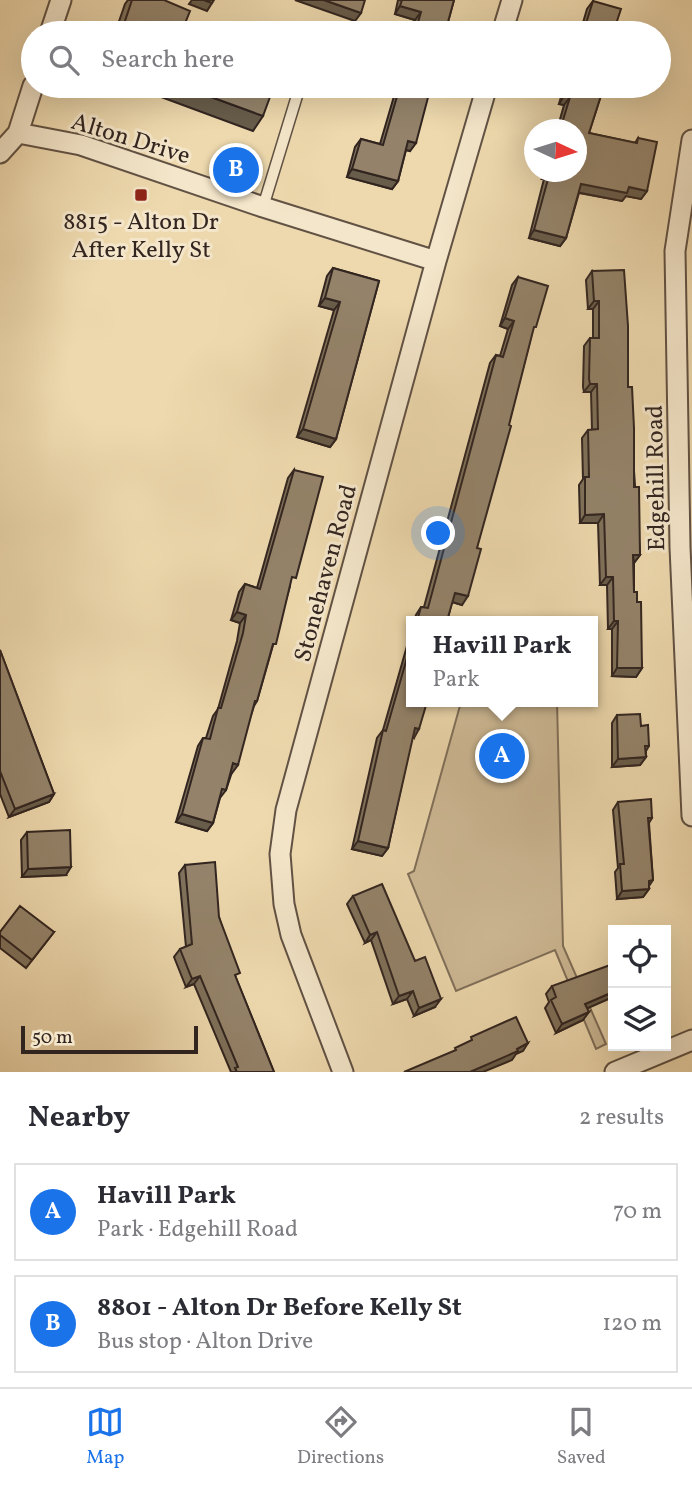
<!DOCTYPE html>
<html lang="en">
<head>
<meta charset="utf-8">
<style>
  body { margin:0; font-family:Vollkorn,serif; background:#f2f2f3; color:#2b2b33 }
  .controls { position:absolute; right:21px; bottom:21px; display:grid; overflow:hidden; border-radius:0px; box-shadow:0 7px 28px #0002 }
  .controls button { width:63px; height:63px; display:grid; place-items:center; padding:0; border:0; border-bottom:2px solid #e1e1e2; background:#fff; color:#2b2b33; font:35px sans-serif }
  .compass { position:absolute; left:524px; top:119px; width:63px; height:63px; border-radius:50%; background:#fff; box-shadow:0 7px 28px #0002; rotate:94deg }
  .scale { position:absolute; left:21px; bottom:18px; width:177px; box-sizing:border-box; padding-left:7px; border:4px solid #322520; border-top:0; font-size:19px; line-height:24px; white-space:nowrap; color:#322520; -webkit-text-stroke:5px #f4e6ca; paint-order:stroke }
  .you { position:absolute; left:439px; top:534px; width:24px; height:24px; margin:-18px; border:5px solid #fff; border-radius:50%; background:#1a73e8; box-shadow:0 0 0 10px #1a73e833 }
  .badge { display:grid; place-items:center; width:46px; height:46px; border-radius:50%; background:#1a73e8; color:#fff; font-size:23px; font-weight:700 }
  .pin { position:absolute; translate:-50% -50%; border:4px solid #fff; box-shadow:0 2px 7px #0006 }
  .popup { position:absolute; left:406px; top:616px; width:192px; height:91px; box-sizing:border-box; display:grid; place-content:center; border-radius:0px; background:#fff; filter:drop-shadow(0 2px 5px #0005); font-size:23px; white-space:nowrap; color:#7c7c81 }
  .popup b { font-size:26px; color:#2b2b33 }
  .popup::after { content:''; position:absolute; left:50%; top:100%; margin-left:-14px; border:14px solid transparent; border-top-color:#fff }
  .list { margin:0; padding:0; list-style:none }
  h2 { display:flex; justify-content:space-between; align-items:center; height:91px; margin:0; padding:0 28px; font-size:30px }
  h2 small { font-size:23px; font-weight:400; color:#7c7c81 }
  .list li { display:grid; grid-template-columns:46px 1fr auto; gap:21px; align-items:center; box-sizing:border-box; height:98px; margin:0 14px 14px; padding:0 14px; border:2px solid #e1e1e2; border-radius:0px }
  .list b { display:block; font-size:26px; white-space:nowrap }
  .list p { margin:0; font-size:23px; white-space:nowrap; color:#7c7c81 }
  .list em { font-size:23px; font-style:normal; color:#7c7c81 }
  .icon { flex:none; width:38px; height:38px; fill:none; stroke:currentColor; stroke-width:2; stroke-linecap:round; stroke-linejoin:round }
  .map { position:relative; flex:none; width:692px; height:1072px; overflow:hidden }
  .search { position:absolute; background:#fff; box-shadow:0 7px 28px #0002; left:21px; right:21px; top:21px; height:77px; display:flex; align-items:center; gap:18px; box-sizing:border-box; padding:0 24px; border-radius:38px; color:#7c7c81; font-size:26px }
  .sheet { height:315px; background:#fff }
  nav { display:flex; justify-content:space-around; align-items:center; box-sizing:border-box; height:98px; border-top:2px solid #e1e1e2; background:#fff; font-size:19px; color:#7c7c81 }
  nav a { display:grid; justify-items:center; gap:4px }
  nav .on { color:#1a73e8 }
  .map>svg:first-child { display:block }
</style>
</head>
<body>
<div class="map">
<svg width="692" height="1072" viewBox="0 0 692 1072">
  <rect width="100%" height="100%" fill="#eed9ae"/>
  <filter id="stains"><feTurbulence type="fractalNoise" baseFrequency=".00286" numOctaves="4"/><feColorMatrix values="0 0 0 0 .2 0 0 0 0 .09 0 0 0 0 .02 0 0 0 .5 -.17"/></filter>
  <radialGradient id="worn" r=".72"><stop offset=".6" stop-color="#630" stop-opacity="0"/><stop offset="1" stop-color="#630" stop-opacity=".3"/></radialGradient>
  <path fill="#ceba96" stroke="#80705b" stroke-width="2" d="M461,702H557L563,946L606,1044L596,1049L555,950L456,991L408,874L414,871Z"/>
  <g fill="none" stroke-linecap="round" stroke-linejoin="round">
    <defs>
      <path id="service" d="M263,207L300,86"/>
      <path id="minor" d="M50,33L61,0
        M502,33L512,0
        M18,133L81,145L263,207L436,261
        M692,140L675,251L680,547L692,816
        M0,153L18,133L33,86
        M343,1072L291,935L284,904L280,854L286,810L436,261L487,86
        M615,1072L692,1040"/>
    </defs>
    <use href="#service" stroke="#615244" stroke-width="13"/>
    <use href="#minor" stroke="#615244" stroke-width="23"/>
    <use href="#service" stroke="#f4e6ca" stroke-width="10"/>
    <use href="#minor" stroke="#f4e6ca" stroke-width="19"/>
  </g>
  <path fill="#7f715b" stroke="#322520" stroke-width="2" d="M128,0H164L182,31L187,33H115L125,4Z
    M398,0H454L445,33H412L415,20L395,14Z
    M593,1L613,33H580L587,9Z
    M397,86H431L410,151L406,150L398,181L392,189L347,177L355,147L361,139L380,144Z
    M564,86H604L589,133L635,143L638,138L647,191L641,199L626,196L622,201L579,193L566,238L560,246L529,238L544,179H542L544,172H577V130H557L564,105L559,104Z
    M333,268L379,281L336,439L330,447L297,437L334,310L319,306L327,276Z
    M592,271L628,387L640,555L634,563V592L642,668L636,677L612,676V629H608L607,585H600L598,523H580L579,485L583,479L582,438L588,430H592L591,392H584L583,387L584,346L590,338H593V309H588L586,280Z
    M518,277L532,333L462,605L452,602L447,621H414L416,615L421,607H424L490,363L496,355L500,356L508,329L500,326L512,285Z
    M294,470L290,586L257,701L254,706L226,790L220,798L213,823L207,831L176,822L198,746L203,738H206L213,716L218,709L237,641L240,623L231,620L239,592L245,584L257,588L288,478Z
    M411,632V702L414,738L412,737L388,848L382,856L352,849L377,738L383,730Z
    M0,650L54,794L49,802L9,817L0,794Z
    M617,715L641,726L649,746L646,751V757L640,765L612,767V723Z
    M618,802L652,818L649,823L653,880L649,886V889L643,897L617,899L615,872L618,868L613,810Z
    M27,832L66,875L22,877L21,840Z
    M185,865L219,917L236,978L274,1072H231L194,984L186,987L174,957L180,949L186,947L179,873Z
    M353,896L435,1007L414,1016L407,999L393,1004L371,940L365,943L347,904Z
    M0,932H54L26,968L0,948Z
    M552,986L587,1008L583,1020L556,1033L545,1008L549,1002L546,994Z"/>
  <path fill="#685c4a" stroke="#322520" stroke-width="2" d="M192,0H204L212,3L207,11L189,4Z
    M295,0H324L361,13L355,21Z
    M400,6L421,12L415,20L395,14Z
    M159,86H181L263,116L253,131L153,94Z
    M564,96L570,97L564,105L559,104Z
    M408,141L416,143L410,151L402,149Z
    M352,169L398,181L392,189L347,177Z
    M547,172H549L544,179H542Z
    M581,184L629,187L647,191L641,199L626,196L622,201L576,192Z
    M534,230L566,238L560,246L529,238Z
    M325,298L340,302L334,310L319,306Z
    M594,301H599L593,309H588Z
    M505,318L514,321L508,329L500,326Z
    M590,384H597L591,392H584Z
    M303,429L336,439L330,447L297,437Z
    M604,514L598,523H580L585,515Z
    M633,555H640L634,563Z
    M606,577H613L607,585H600Z
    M455,593L468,596L462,605L449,601Z
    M237,612L246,615L240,623L231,620Z
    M614,621H618L612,629H608Z
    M617,668H642L636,677L612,676Z
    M415,728L419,729L414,738L409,736Z
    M646,757L640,765L612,767L618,759Z
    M233,763L238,765L232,773L228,772Z
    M54,794L49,802L9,817L15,809Z
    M182,814L213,823L207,831L176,822Z
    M358,841L388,848L382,856L352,849Z
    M71,867L66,875L22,877L28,869Z
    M649,889L643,897L617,899L622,891Z
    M377,932L371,940L365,943L370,935Z
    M200,976L194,984L186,987L192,979Z
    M413,991L407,999L393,1004L399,996Z
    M613,992V997L579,1012L585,1004Z
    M441,999L435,1007L414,1016L419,1008Z
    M589,1012L583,1020L556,1033L562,1024Z
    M528,1043L523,1051L516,1054L512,1060L483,1072H470Z"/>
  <path fill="#94836a" stroke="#322520" stroke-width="2" d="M132,0H164L190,11L182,31L187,33H121Z
    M204,0H214L212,3Z
    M324,0H365L361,13Z
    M402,0H454L445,33H415L421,12L400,6Z
    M593,1L621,9L613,33H583Z
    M181,86H274L263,116Z
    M400,86H431L416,143L408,141L398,181L352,169L361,139L383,145Z
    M567,86H604L589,133L637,143L638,138L657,142L647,191L629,187L627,193L581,184L566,238L534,230L550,172H577V130H560L570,97L564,96Z
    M333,268L379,281L336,439L303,429L340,302L325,298Z
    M624,270L628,326V387H632L634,428V487H639L640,555H633L634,592H637V602H641L642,668H617L618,621H614L613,577H606L604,514L585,515V477H589L588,430L598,429L597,384H590L589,379L590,338H599V301H594L592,271Z
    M518,277L548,286L536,327H534L509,425L511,426L477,548L481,549L468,596L455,593L447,621H417L421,607L428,608L496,355L503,357L514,321L505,318Z
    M294,470L323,477L296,578L292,577L276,644H273L257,701H255L238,765L233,763L226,790L222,789L213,823L182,814L203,738L210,739L218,708H221L243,633L246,615L237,612L245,584L260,589Z
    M411,644V702H427L419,729L415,728L388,848L358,841L383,730L386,731Z
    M0,650L54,794L15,809L0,771Z
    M640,714L641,726L648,725L649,746H645L646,757L618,759L617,715Z
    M651,799L652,818H648L653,880L649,881V889L622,891L620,864H624L618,802Z
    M70,830L71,867L28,869L27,832Z
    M215,862L219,917L240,973L235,975L274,1072H237L235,1068L238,1067L200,976L192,979L180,949L192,944L185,865Z
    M382,884L415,961L425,957L441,999L419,1008L413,991L399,996L377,932L370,935L353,896Z
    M20,906L54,932L32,960L0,935V932Z
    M613,964V992L585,1004L589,1012L562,1024L551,1000L556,997L552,986Z
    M516,1017L528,1043L517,1049L518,1051L470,1072H404L456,1050L455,1048L472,1040L471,1037Z"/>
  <rect fill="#8f2418" stroke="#f4e6ca" stroke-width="2.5" x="134" y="188" width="14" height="14" rx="3.5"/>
  <g text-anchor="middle" stroke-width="6" stroke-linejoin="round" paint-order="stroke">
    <g font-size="24" fill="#322520" stroke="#f4e6ca">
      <text transform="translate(131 138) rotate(17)" y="8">Alton Drive</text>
      <text transform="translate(655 478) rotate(-91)" y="8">Edgehill Road</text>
      <text transform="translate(325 573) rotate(-75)" y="8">Stonehaven Road</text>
    </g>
    <g font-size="24" fill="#322520" stroke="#f4e6ca">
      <text x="141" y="229">8815 - Alton Dr<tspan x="141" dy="28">After Kelly St</tspan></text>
    </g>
  </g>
  <rect width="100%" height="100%" filter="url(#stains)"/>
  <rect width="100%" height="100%" fill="url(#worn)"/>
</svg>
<div class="controls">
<button><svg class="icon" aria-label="locate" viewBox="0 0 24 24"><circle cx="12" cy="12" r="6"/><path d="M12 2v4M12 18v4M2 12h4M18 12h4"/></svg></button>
<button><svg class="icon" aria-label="layers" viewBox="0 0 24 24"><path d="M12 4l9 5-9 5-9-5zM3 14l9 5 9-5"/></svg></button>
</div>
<svg class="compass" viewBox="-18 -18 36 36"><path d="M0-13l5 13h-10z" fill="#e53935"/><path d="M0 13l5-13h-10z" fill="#7c7c81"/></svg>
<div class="scale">50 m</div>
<div class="you"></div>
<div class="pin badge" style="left:502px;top:756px">A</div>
<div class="popup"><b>Havill Park</b>Park</div>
<div class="pin badge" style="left:236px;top:170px">B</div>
<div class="search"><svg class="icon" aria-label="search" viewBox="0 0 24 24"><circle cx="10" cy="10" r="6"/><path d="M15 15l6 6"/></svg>Search here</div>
</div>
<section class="sheet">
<h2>Nearby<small>2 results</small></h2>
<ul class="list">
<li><span class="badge">A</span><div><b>Havill Park</b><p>Park · Edgehill Road</p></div><em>70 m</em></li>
<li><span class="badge">B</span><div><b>8801 - Alton Dr Before Kelly St</b><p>Bus stop · Alton Drive</p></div><em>120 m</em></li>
</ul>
</section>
<nav>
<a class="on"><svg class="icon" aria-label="map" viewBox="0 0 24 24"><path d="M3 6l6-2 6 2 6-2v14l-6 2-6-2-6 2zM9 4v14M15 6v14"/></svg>Map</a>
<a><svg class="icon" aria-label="directions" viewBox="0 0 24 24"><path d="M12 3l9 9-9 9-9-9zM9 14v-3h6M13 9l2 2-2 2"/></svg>Directions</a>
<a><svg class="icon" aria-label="saved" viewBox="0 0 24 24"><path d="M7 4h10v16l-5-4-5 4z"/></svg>Saved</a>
</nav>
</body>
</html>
